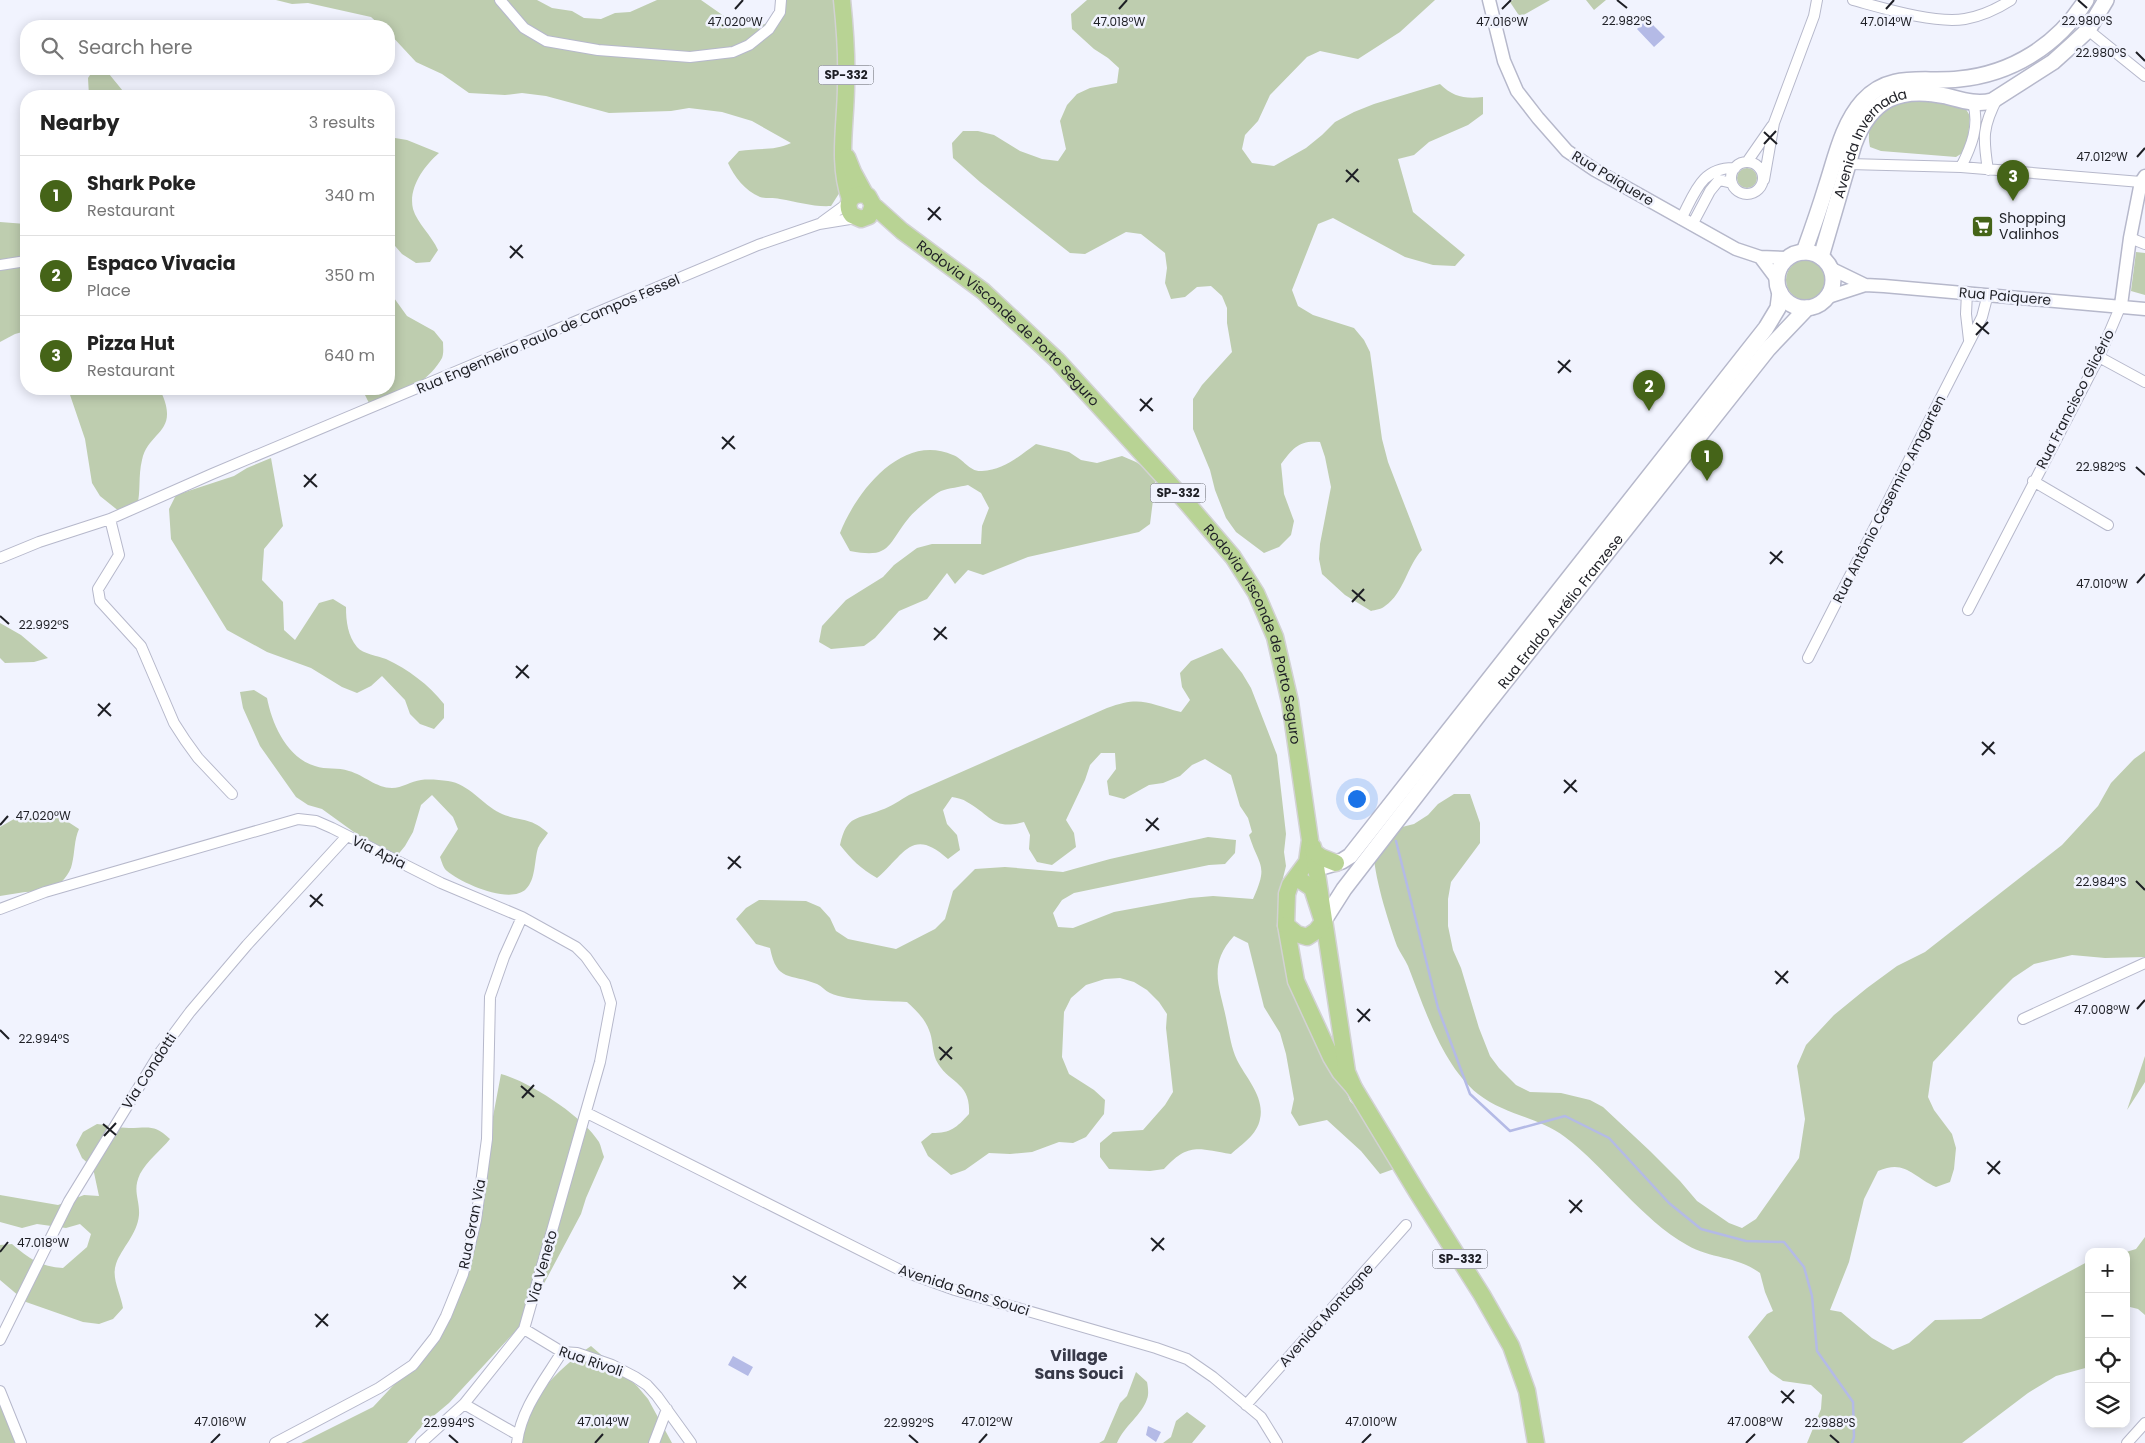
<!DOCTYPE html>
<html lang="en">
<head>
<meta charset="utf-8">
<style>
  body { margin:0; font-family:Poppins,sans-serif; background:#f2f2f2; color:#222 }
  .controls { position:absolute; right:15px; bottom:15px; display:grid; overflow:hidden; border-radius:10px; box-shadow:0 2px 12px #0003 }
  .controls button { width:45px; height:45px; display:grid; place-items:center; padding:0; border:0; border-bottom:1px solid #e0e0e0; background:#fff; color:#222; font:25px sans-serif }
  .you { position:absolute; left:1356px; top:798px; width:18px; height:18px; margin:-12px; border:4px solid #fff; border-radius:50%; background:#1a73e8; box-shadow:0 0 0 8px #1a73e833 }
  .badge { display:grid; place-items:center; width:32px; height:32px; border-radius:50%; background:#456418; color:#fff; font-size:16px; font-weight:700 }
  .pin { position:absolute; translate:-50% -41px; filter:drop-shadow(0 1px 2px #0008) }
  .pin::after { content:''; position:absolute; top:26px; width:18px; height:15px; background:inherit; clip-path:polygon(0 0,100% 0,50% 100%) }
  .list { margin:0; padding:0; list-style:none }
  h2 { display:flex; justify-content:space-between; align-items:center; height:65px; margin:0; padding:0 20px; font-size:21px }
  h2 small { font-size:16px; font-weight:400; color:#767676 }
  .list li { display:grid; grid-template-columns:32px 1fr auto; gap:15px; align-items:center; box-sizing:border-box; height:80px; padding:0 20px; border-top:1px solid #e0e0e0 }
  .list b { display:block; font-size:19px; white-space:nowrap }
  .list p { margin:0; font-size:16px; white-space:nowrap; color:#767676 }
  .list em { font-size:16px; font-style:normal; color:#767676 }
  .icon { flex:none; width:28px; height:28px; fill:none; stroke:currentColor; stroke-width:2; stroke-linecap:round; stroke-linejoin:round }
  .map { position:relative; flex:none; width:2145px; height:1443px; overflow:hidden }
  .search { position:absolute; background:#fff; box-shadow:0 2px 12px #0003; left:20px; top:20px; width:375px; height:55px; display:flex; align-items:center; gap:12px; box-sizing:border-box; padding:0 18px; border-radius:20px; color:#767676; font-size:19px }
  .panel { position:absolute; background:#fff; box-shadow:0 2px 12px #0003; left:20px; top:90px; width:375px; height:305px; border-radius:20px }
  .map>svg:first-child { display:block }
</style>
</head>
<body>
<div class="map">
<svg width="2145" height="1443" viewBox="0 0 2145 1443">
  <rect width="100%" height="100%" fill="#f1f3fe"/>
  <path fill="#becdaf" d="M276,0H537L552,8L572,11L584,18L601,19L615,13L630,12L657,0H701L741,28L756,27L773,21L782,0H850V88L840,192L831,206C813,207 798,202 780,199C774,197 766,199 760,197C745,191 734,176 728,163L739,151C757,148 775,151 791,143L752,121L722,112L689,108L671,111L609,113L546,96L522,93L505,95L469,93L442,74L416,62L389,33V26H381L371,17L308,3L292,4Z
    M1087,0H1435L1400,32L1358,59L1320,51L1307,57L1270,95L1258,121L1245,135L1242,149L1252,163L1274,166L1306,148L1322,135L1335,122L1354,112L1374,104L1440,84C1453,97 1465,99 1483,97V114L1468,125L1429,142L1414,155L1398,159L1413,212L1465,255L1455,266L1433,265L1405,257L1333,218L1318,224L1292,290L1298,306L1313,315L1354,328L1364,340L1370,352L1382,439L1388,462L1422,550C1407,566 1404,593 1385,606C1382,609 1375,610 1371,611L1345,595L1322,574L1319,559L1320,544L1331,487L1325,457L1320,442C1299,440 1293,448 1281,464L1284,494L1294,521L1291,535L1279,547L1264,553L1236,532L1226,518L1215,490L1210,470L1193,429V399L1202,385L1232,352L1227,323V308L1222,296L1211,286L1197,287L1185,297L1171,299L1165,283L1167,268L1165,253L1141,234L1126,232L1085,254L1070,253L980,182L953,158L952,143L963,131H978L994,135L1020,151L1042,159L1058,161L1066,149L1060,121L1067,105L1077,94L1090,88L1117,83L1119,68L1108,58L1094,49L1072,29L1071,14Z
    M1513,0H1550L1520,17L1510,2Z
    M1586,0H1606L1594,10Z
    M94,69H105L127,96H89L88,78Z
    M1912,98L1964,106L1970,116L1967,150L1956,157L1881,151L1870,147C1863,117 1889,106 1912,98Z
    M389,137L407,140L439,153C424,166 408,188 413,209C417,223 432,236 438,250L430,262L416,263L402,254L389,239Z
    M1737 178a10 10 0 1 1 20 0a10 10 0 1 1-20 0Z
    M0,222L26,224V331L15,334L0,342Z
    M2136,252L2145,253V295L2131,291Z
    M1786 280a20 20 0 1 1 40 0a20 20 0 1 1-40 0Z
    M389,291L407,316L434,331L443,342C443,347 444,353 442,358C432,377 403,396 385,408L369,403L362,389H389Z
    M68,389H165L162,394C179,433 148,431 142,460C138,476 141,492 137,507L125,516L100,496L92,483L85,439Z
    M1036,444L1069,452L1081,460L1097,463L1122,456L1136,462L1156,476L1150,524L1139,532L1028,557L983,575L968,570L955,584L947,573L927,599L899,611L875,638L864,646L831,649L819,642L822,626L846,600L883,577L894,565L917,548L932,544H981L982,526L989,508L981,493L968,485C960,487 949,488 941,491C933,495 913,512 908,519C887,545 891,559 850,551L840,533C856,492 902,432 953,455C964,459 969,472 982,471C1004,470 1019,456 1036,444Z
    M271,458L283,526L264,549L262,580L283,602L284,630L295,640L319,603L333,599L346,607C346,622 348,636 357,647C363,654 378,656 386,659C409,670 428,684 444,704V718L434,729L420,724L410,714L405,700L382,676L371,686L357,693L342,687L311,668L267,652L227,630L171,539L169,509L176,495L234,476L247,468Z
    M0,623L21,635L48,658L34,662L5,663L0,658Z
    M1222,648L1242,673L1251,688L1277,755L1286,834L1284,852L1286,866L1282,882L1281,899L1291,951L1350,1101L1366,1118L1394,1169L1380,1174L1361,1151L1327,1120L1299,1126L1291,1113L1294,1099L1286,1054L1280,1033L1264,1007L1248,943L1234,936C1206,966 1221,989 1227,1023C1230,1036 1231,1047 1237,1060C1246,1078 1265,1097 1260,1119C1257,1135 1242,1144 1231,1154C1198,1149 1189,1142 1164,1169L1150,1171L1109,1169L1100,1157V1143L1113,1132L1143,1130L1165,1105L1173,1092L1166,1028L1167,1014L1159,1002L1147,990L1134,982L1120,978L1105,979L1086,985L1071,998L1064,1012L1062,1057L1069,1074L1094,1090L1105,1100L1104,1114L1086,1137L1073,1143L1059,1142L1032,1152L1010,1154L989,1153L965,1170L951,1175L928,1156L921,1142L932,1133C951,1133 956,1128 969,1114C971,1081 948,1084 936,1060C932,1050 933,1039 929,1030C925,1019 916,1010 907,1002C887,1001 848,1001 830,993C825,991 822,986 817,984C790,973 777,983 770,948L756,944L736,919L746,908L759,900L806,901L820,907L830,918L836,931L848,939L896,949L935,929L945,919L953,891L975,869L1005,867L1063,872L1110,859L1208,837L1236,840L1235,853L1225,864L1209,865L1074,893L1062,900L1053,913L1058,927L1073,928L1114,912L1190,898L1213,896L1253,899C1269,864 1259,867 1249,835L1252,832L1248,818L1240,806L1231,775L1205,759L1192,765L1180,776L1163,783L1149,785L1124,799L1109,795L1107,781L1116,769L1115,753H1101L1090,765L1085,780L1066,820L1074,833L1076,847L1052,865L1037,862L1029,849L1030,835L1024,822C993,831 991,815 967,802C963,799 957,798 952,797L943,810L947,824L957,835L960,850L948,859C912,826 904,855 877,878C861,869 851,859 840,845C847,814 857,820 881,810C891,807 900,800 909,795L1107,708C1141,695 1149,704 1181,712L1190,700L1182,687L1180,673L1191,661Z
    M254,690L267,698C272,724 287,758 315,766C326,770 338,767 349,771C364,775 376,788 392,788C402,788 411,781 421,780C429,779 440,780 448,781C469,784 482,804 500,813C519,822 530,816 548,833C545,838 540,843 538,848C534,861 536,879 526,889C510,905 461,883 447,871C443,868 442,862 440,857L458,829L453,817L432,795L421,805L413,832L405,846L396,857L381,856L358,835L322,809L308,805L296,797L260,746L243,708L240,692Z
    M2145,751V957L2105,958L2072,955L2034,964L2013,978L1996,995L1933,1062L1928,1097L1934,1110L1952,1134L1956,1148L1954,1169L1950,1182L1936,1187C1912,1176 1905,1159 1878,1171L1864,1199L1849,1262L1830,1310L1841,1312L1872,1338L1893,1350L1909,1343L1935,1320L1981,1319L2089,1261V1367L2056,1376L2028,1393L1962,1443H1807L1821,1409L1822,1395L1811,1385L1783,1381L1770,1372L1748,1337L1767,1314L1773,1311L1765,1292L1760,1273C1737,1256 1711,1259 1687,1245C1642,1220 1606,1168 1565,1137C1538,1117 1505,1115 1478,1094C1442,1065 1424,1007 1408,966C1405,959 1400,953 1397,946C1387,917 1374,877 1373,847L1398,828L1414,824L1428,815L1438,804L1454,794H1470L1480,823V843L1451,882L1448,899V926L1453,950L1461,968L1479,1028L1490,1056L1499,1068L1516,1085L1530,1092L1561,1093L1590,1100L1603,1107L1650,1151L1680,1181L1697,1201L1729,1223L1742,1228L1756,1219L1799,1158L1805,1119L1797,1066L1806,1045L1834,1015L1867,988L1897,966L1925,952L2062,845L2098,806L2111,783L2134,759Z
    M44,814L59,816L79,829C74,840 75,852 72,864C70,875 60,883 53,891L25,892L0,896V827L14,819Z
    M2145,1056V1082L2127,1110Z
    M501,1074C529,1081 584,1117 599,1142C601,1146 602,1152 604,1157L586,1198L581,1214L523,1323L449,1403L424,1424L407,1443H301L373,1407L436,1340L454,1297L482,1175Z
    M97,1124C108,1125 119,1128 129,1128C149,1128 154,1124 170,1139C161,1150 147,1161 140,1174C132,1191 140,1199 139,1215C137,1235 122,1247 116,1264C111,1278 121,1294 123,1308L113,1319L99,1324L83,1322L26,1302L0,1280V1245L12,1244C28,1258 41,1267 63,1268L87,1247L91,1234L80,1224L66,1228L37,1224L22,1228L0,1222V1195L58,1205L84,1195L99,1196L93,1168L82,1158L76,1145L83,1132Z
    M2145,1237V1315L2138,1309L2126,1306V1252L2136,1249Z
    M591,1346L637,1386L648,1399L672,1443H517C522,1430 526,1415 533,1403C547,1381 570,1360 591,1346Z
    M1136,1372L1147,1382C1148,1387 1149,1394 1147,1399C1142,1415 1124,1426 1117,1443H1099L1104,1440L1120,1403L1127,1396Z
    M0,1396L17,1443H0Z
    M1187,1412L1206,1426L1192,1443H1163L1171,1437L1176,1421Z"/>
  <path fill="#b4bae6" d="M1647,19L1665,37L1654,47L1637,29Z
    M733,1356L753,1367L748,1376L728,1365Z
    M1148,1426L1161,1432L1156,1442L1146,1435Z"/>
  <g fill="none" stroke-linecap="round" stroke-linejoin="round">
    <path stroke="#b4bae6" stroke-width="2.5" d="M1396,841L1438,1008L1470,1094L1510,1131L1565,1116L1609,1138L1669,1203L1701,1229L1746,1241L1784,1242L1804,1267L1812,1296L1817,1351L1853,1402L1854,1437L1852,1443"/>
    <defs>
      <path id="minor" d="M500,0L524,28L546,41L598,50L690,57L733,52L749,45L769,29L780,12L781,0
        M1853,0C1883,8 1934,24 1965,19C1982,16 1997,9 2011,0
        M2088,30L2145,76
        M1731 178a16 16 0 1 1 32 0a16 16 0 1 1-32 0Z
        M1747,162L1772,126
        M1849,164L1961,167L2141,182
        M1961,167C1971,147 1980,126 1973,103
        M1988,170C1983,138 1982,127 1998,97
        M1764,180L1774,123L1814,16L1817,0
        M1681,219C1695,193 1701,167 1735,168
        M822,222L848,203
        M1692,225L1710,191L1719,180L1732,183
        M2130,238L2145,244
        M0,265L26,261
        M1967,292L1966,314L1969,340
        M2099,357L2145,382
        M2033,481L2108,525
        M110,519L119,555L98,589L100,601L141,646L174,723L185,740L198,758L232,794
        M0,558L39,542L110,519L212,474L758,245L819,224L856,218
        M1968,610L2099,357L2121,305
        M1808,658L1982,317L1988,294
        M0,909L45,892L298,819L316,821L332,828L441,883L522,917L576,947L586,957L605,984L611,1003L600,1062L524,1329L464,1404L421,1443
        M2023,1019L2145,963
        M587,1113L900,1270L955,1290L1156,1348L1187,1359L1213,1377L1261,1417L1277,1443
        M524,1329L562,1352L577,1353L612,1365L635,1377L647,1385L657,1396L691,1443
        M0,1340L69,1201L161,1051L190,1012L247,945L347,836
        M0,1391L21,1443
        M464,1404L518,1435
        M1246,1405L1406,1225
        M275,1443L379,1388L413,1365L435,1337L446,1316L463,1274L476,1220L487,1139L490,997L504,957L522,917
        M517,1443C521,1409 544,1381 562,1352
        M654,1443L667,1409
        M2127,1443L2145,1423"/>
      <path id="tertiary" d="M1489,0L1504,61L1517,91L1538,118L1567,151L1595,170L1736,249L1760,257L1788,258
        M1760,257L1778,281
        M1830,268L1865,285
        M1828,297L1865,285L1884,286L2145,309
        M2121,305L2130,238L2141,182L2145,176"/>
      <g id="secondary">
        <path d="M1804,252C1812,230 1820,207 1827,184C1836,156 1843,123 1863,101C1890,71 1924,83 1959,79C2012,74 2058,45 2086,0"/>
        <circle cx="1805" cy="280" r="28"/>
        <path id="s1" d="M1821,257L1854,144C1871,99 1899,86 1946,96C1962,100 1976,105 1992,101L2053,62L2073,44L2088,30L2106,0"/>
        <path d="M1325,866L1342,861L1350,856L1766,328L1778,308L1780,292"/>
        <path id="s2" d="M1323,922L1344,889L1480,713L1768,349L1807,308"/>
      </g>
      <g id="primary">
        <path d="M842,0C845,28 847,57 846,85C846,123 837,162 850,199"/>
        <path d="M847,157L853,172L865,194"/>
        <path id="s3" d="M873,205L869,216L861,219L852,215C843,203 853,190 868,196L873,205L902,231L983,291L1057,360L1180,495L1233,557L1256,593L1275,637L1290,702L1310,840L1307,862L1290,885L1287,894L1286,925L1296,981L1331,1057L1340,1072L1354,1088"/>
        <path d="M1313,847L1347,1072L1354,1088L1417,1192L1482,1295L1511,1346L1527,1391L1536,1443"/>
        <path d="M1314,852L1321,857L1336,863"/>
        <path d="M1286,925L1297,934L1307,937L1316,931L1323,922L1312,888L1297,878"/>
      </g>
    </defs>
    <use href="#minor" stroke="#b6b8cb" stroke-width="12"/>
    <use href="#tertiary" stroke="#b6b8cb" stroke-width="15"/>
    <use href="#secondary" stroke="#b6b8cb" stroke-width="18"/>
    <use href="#primary" stroke="#d2d2d3" stroke-width="19"/>
    <use href="#minor" stroke="#fff" stroke-width="10"/>
    <use href="#tertiary" stroke="#fff" stroke-width="12"/>
    <use href="#secondary" stroke="#fff" stroke-width="15"/>
    <use href="#primary" stroke="#b8d394" stroke-width="16"/>
  </g>
  <path fill="none" stroke="#1e1f25" stroke-width="2" d="M1617,0L1627,8M2078,0L2087,8M735,9L743,0M1119,9L1127,0M1502,9L1511,0M1886,9L1894,0M2136,52L2145,61M1764,132L1777,144M1764,144L1776,131M2137,157L2145,148M1346,170L1359,182M1346,182L1358,169M928,208L941,220M928,220L940,207M510,246L523,258M510,258L522,245M1976,323L1989,334M1976,335L1988,322M1558,361L1571,372M1558,373L1570,360M1140,399L1153,411M1140,411L1152,398M722,437L735,449M722,449L734,436M2136,467L2145,475M304,475L317,487M304,487L316,474M1770,552L1783,563M1770,564L1782,551M2137,583L2145,574M1352,590L1365,601M1352,602L1364,589M0,616L9,624M934,628L947,639M934,640L946,627M516,666L529,678M516,678L528,665M98,704L111,716M98,716L110,703M1982,742L1995,754M1982,755L1994,742M1564,780L1577,792M1564,793L1576,780M1146,819L1159,830M0,825L8,816M1146,831L1158,818M728,857L741,868M728,869L740,856M2136,881L2145,890M310,895L323,906M310,907L322,894M1775,971L1788,983M1776,984L1788,971M1357,1009L1370,1021M2137,1009L2145,1000M1358,1022L1370,1009M0,1030L9,1039M939,1047L952,1059M940,1060L952,1047M521,1086L534,1097M522,1098L534,1085M103,1124L116,1135M104,1136L116,1123M1987,1162L2000,1174M1988,1174L2000,1161M1569,1200L1582,1212M1570,1213L1582,1200M1151,1238L1164,1250M1152,1251L1164,1238M0,1252L8,1242M733,1276L746,1288M734,1289L746,1276M315,1314L328,1326M316,1327L328,1314M1781,1391L1794,1403M1782,1403L1794,1390M449,1435L458,1443M909,1435L918,1443M1830,1435L1839,1443M211,1443L220,1434M595,1443L603,1434M979,1443L987,1434M1362,1443L1371,1434M1746,1443L1755,1434"/>
  <defs>
    <symbol id="supermarket-square" viewBox="-11 -11 22 22"><rect x="-9" y="-9" width="18" height="18" rx="4" fill="#456418" stroke="#f1f3fe"/><path d="M-6-5.5h2.5l.6 2H6L4.5 2H-2.5L-4.4-4H-6ZM-1.5 3.2a1.3 1.3 0 1 0 .1 0ZM3 3.2a1.3 1.3 0 1 0 .1 0Z" fill="#fff"/></symbol>
  </defs>
  <g fill-rule="evenodd">
    <use href="#supermarket-square" x="1970" y="214" width="25" height="25"/>
  </g>
  <g text-anchor="middle" stroke-width="5" stroke-linejoin="round" paint-order="stroke">
    <g fill="#f1f3fe" stroke="#5d5f66" stroke-width="1">
      <rect x="818.5" y="65.5" width="55" height="19" rx="4"/>
      <rect x="1150.5" y="483.5" width="55" height="19" rx="4"/>
      <rect x="1432.5" y="1249.5" width="55" height="19" rx="4"/>
    </g>
    <g font-size="12" font-weight="bold" fill="#1e1f25">
      <text x="846" y="79">SP-332</text>
      <text x="1178" y="497">SP-332</text>
      <text x="1460" y="1263">SP-332</text>
    </g>
    <g font-size="14" fill="#1e1f25" stroke="#f1f3fe">
      <text dy="5" stroke="none"><textPath href="#s1" startOffset="128">Avenida Invernada</textPath></text>
      <text transform="translate(1613 178) rotate(31)" y="5">Rua Paiquere</text>
      <text transform="translate(2005 296) rotate(5)" y="5">Rua Paiquere</text>
      <text dy="5" stroke="none"><textPath href="#s3" startOffset="256">Rodovia Visconde de Porto Seguro</textPath></text>
      <text transform="translate(548 334) rotate(-23)" y="5">Rua Engenheiro Paulo de Campos Fessel</text>
      <text transform="translate(2075 399) rotate(-63)" y="5">Rua Francisco Glicério</text>
      <text transform="translate(1889 499) rotate(-63)" y="5">Rua Antônio Casemiro Amgarten</text>
      <text dy="5" stroke="none"><textPath href="#s2" startOffset="391">Rua Eraldo Aurélio Franzese</textPath></text>
      <text dy="5" stroke="none"><textPath href="#s3" startOffset="661">Rodovia Visconde de Porto Seguro</textPath></text>
      <text transform="translate(379 852) rotate(26)" y="5">Via Apia</text>
      <text transform="translate(149 1071) rotate(-57)" y="5">Via Condotti</text>
      <text transform="translate(472 1224) rotate(-79)" y="5">Rua Gran Via</text>
      <text transform="translate(542 1267) rotate(-74)" y="5">Via Veneto</text>
      <text transform="translate(964 1290) rotate(18)" y="5">Avenida Sans Souci</text>
      <text transform="translate(1326 1315) rotate(-48)" y="5">Avenida Montagne</text>
      <text transform="translate(591 1361) rotate(19)" y="5">Rua Rivoli</text>
    </g>
    <g font-size="14" fill="#1e1f25" stroke="#f1f3fe" text-anchor="start">
      <text x="1999" y="223">Shopping<tspan x="1999" dy="16">Valinhos</tspan></text>
    </g>
    <g font-size="16" font-weight="bold" fill="#373948" stroke="#f1f3fe">
      <text x="1079" y="1361">Village<tspan x="1079" dy="18">Sans Souci</tspan></text>
    </g>
  </g>
  <g font-size="12" text-anchor="middle" fill="#1e1f25" stroke="#f1f3fe" stroke-width="5" stroke-linejoin="round" paint-order="stroke">
    <text x="2087" y="25">22.980°S</text>
    <text x="1627" y="25">22.982°S</text>
    <text x="735" y="26">47.020°W</text>
    <text x="1119" y="26">47.018°W</text>
    <text x="1502" y="26">47.016°W</text>
    <text x="1886" y="26">47.014°W</text>
    <text x="2101" y="57">22.980°S</text>
    <text x="2102" y="161">47.012°W</text>
    <text x="2101" y="471">22.982°S</text>
    <text x="2102" y="588">47.010°W</text>
    <text x="44" y="629">22.992°S</text>
    <text x="43" y="820">47.020°W</text>
    <text x="2101" y="886">22.984°S</text>
    <text x="2102" y="1014">47.008°W</text>
    <text x="44" y="1043">22.994°S</text>
    <text x="43" y="1247">47.018°W</text>
    <text x="220" y="1426">47.016°W</text>
    <text x="603" y="1426">47.014°W</text>
    <text x="987" y="1426">47.012°W</text>
    <text x="1371" y="1426">47.010°W</text>
    <text x="1755" y="1426">47.008°W</text>
    <text x="449" y="1427">22.994°S</text>
    <text x="909" y="1427">22.992°S</text>
    <text x="1830" y="1427">22.988°S</text>
  </g>
</svg>
<div class="controls">
<button>+</button>
<button>−</button>
<button><svg class="icon" aria-label="locate" viewBox="0 0 24 24"><circle cx="12" cy="12" r="6"/><path d="M12 2v4M12 18v4M2 12h4M18 12h4"/></svg></button>
<button><svg class="icon" aria-label="layers" viewBox="0 0 24 24"><path d="M12 4l9 5-9 5-9-5zM3 14l9 5 9-5"/></svg></button>
</div>
<div class="you"></div>
<div class="pin badge" style="left:1707px;top:481px">1</div>
<div class="pin badge" style="left:1649px;top:411px">2</div>
<div class="pin badge" style="left:2013px;top:201px">3</div>
<div class="search"><svg class="icon" aria-label="search" viewBox="0 0 24 24"><circle cx="10" cy="10" r="6"/><path d="M15 15l6 6"/></svg>Search here</div>
<section class="panel">
<h2>Nearby<small>3 results</small></h2>
<ul class="list">
<li><span class="badge">1</span><div><b>Shark Poke</b><p>Restaurant</p></div><em>340 m</em></li>
<li><span class="badge">2</span><div><b>Espaco Vivacia</b><p>Place</p></div><em>350 m</em></li>
<li><span class="badge">3</span><div><b>Pizza Hut</b><p>Restaurant</p></div><em>640 m</em></li>
</ul>
</section>
</div>
</body>
</html>
